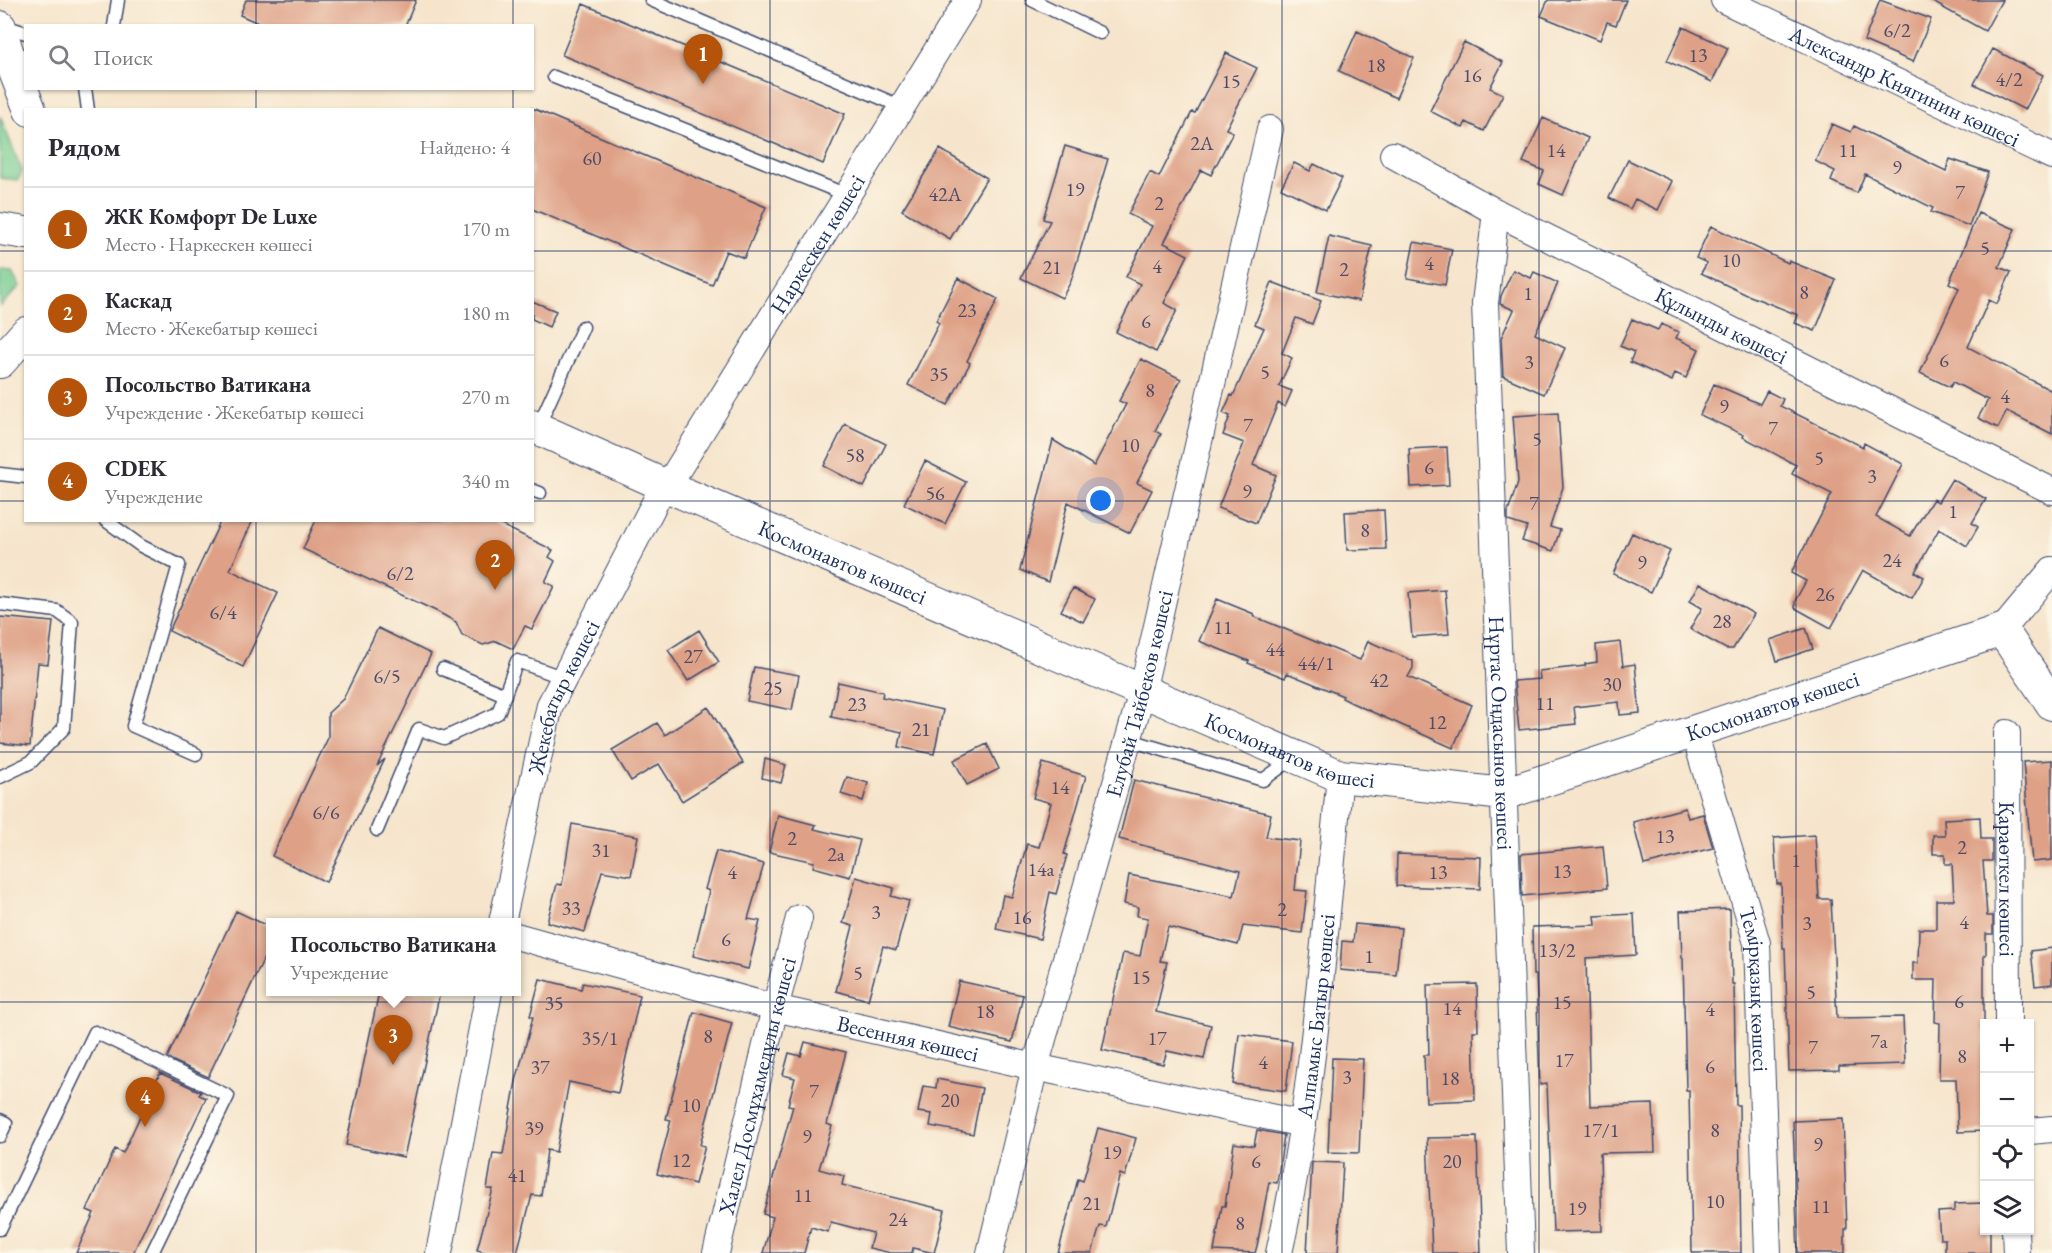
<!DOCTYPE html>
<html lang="ru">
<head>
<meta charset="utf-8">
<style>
  body { margin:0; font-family:"EB Garamond",serif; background:#f2f2f3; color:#2b2b33 }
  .controls { position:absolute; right:18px; bottom:18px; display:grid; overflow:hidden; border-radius:0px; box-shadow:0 2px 4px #0004 }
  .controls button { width:54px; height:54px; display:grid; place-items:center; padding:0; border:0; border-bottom:2px solid #e1e1e2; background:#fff; color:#2b2b33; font:30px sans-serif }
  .you { position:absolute; left:1101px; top:501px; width:21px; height:21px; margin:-15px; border:4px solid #fff; border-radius:50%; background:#1a73e8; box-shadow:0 0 0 9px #1a73e833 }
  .badge { display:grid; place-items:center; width:39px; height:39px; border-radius:50%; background:#b45309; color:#fff; font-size:20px; font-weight:700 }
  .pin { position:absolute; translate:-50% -50px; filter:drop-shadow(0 2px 3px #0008) }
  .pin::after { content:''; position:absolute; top:32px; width:21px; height:18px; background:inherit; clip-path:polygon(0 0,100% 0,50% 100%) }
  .popup { position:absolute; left:266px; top:918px; width:255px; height:78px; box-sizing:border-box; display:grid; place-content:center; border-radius:0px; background:#fff; filter:drop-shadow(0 2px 4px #0005); font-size:20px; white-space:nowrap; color:#7c7c81 }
  .popup b { font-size:22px; color:#2b2b33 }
  .popup::after { content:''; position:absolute; left:50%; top:100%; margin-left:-12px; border:12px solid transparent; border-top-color:#fff }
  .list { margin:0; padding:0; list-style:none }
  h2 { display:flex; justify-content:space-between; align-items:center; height:78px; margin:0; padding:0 24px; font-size:26px }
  h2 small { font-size:20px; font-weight:400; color:#7c7c81 }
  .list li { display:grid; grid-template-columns:39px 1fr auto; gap:18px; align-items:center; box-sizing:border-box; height:84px; padding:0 24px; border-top:2px solid #e1e1e2 }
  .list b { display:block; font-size:22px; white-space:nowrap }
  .list p { margin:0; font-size:20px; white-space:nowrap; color:#7c7c81 }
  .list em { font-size:20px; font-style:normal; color:#7c7c81 }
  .icon { flex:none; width:33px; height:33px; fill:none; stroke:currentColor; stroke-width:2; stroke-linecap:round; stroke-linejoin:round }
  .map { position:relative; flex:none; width:2052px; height:1253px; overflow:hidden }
  .search { position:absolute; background:#fff; box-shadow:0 2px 4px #0004; left:24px; top:24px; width:510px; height:66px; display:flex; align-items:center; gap:15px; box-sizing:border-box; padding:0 21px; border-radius:0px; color:#7c7c81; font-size:22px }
  .panel { position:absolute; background:#fff; box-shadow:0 2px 4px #0004; left:24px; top:108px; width:510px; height:414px; border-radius:0px }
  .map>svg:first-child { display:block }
</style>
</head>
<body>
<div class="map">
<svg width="2052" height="1253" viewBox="0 0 2052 1253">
  <rect width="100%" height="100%" fill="#fcf5e5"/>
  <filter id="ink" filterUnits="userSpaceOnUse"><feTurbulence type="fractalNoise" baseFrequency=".0167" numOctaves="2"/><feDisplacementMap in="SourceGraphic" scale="12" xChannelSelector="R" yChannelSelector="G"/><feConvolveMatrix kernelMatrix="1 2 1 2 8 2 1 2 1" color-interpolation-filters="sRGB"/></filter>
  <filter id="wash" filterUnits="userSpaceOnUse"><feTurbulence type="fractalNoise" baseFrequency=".008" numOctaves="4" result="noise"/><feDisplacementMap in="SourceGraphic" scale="24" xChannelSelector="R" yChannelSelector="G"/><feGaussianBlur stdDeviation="1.35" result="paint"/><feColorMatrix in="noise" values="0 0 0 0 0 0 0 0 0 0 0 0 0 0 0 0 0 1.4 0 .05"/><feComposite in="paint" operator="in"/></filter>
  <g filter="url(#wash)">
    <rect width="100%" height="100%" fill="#f6e5cc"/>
    <path fill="#76cd92" stroke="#487e78" stroke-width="1.5" d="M0,116L22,171L18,180L0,178Z
      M0,270L12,271L20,286L0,307Z"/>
    <g id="blocks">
      <path fill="#dea086" d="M246,0H416L405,26H265L240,15Z
        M1548,0H1626L1616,25L1607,22L1600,40L1541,16Z
        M1880,0L1931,19L1913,62L1864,41Z
        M1929,0H2002L1985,31Z
        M583,4L845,114L823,164L562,55Z
        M1683,27L1728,48L1712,82L1667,61Z
        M1357,31L1414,58L1396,98L1339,71Z
        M1464,42L1503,62L1490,88L1503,94L1484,131L1466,122L1463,128L1430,111Z
        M1993,49L2043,75L2025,110L1974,84Z
        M1226,53L1257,68L1226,129L1233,132L1211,175L1201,170L1164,243L1188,255L1164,303L1177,310L1156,352L1116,332L1140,284L1126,277L1152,226L1128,214L1150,172L1159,177L1192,112L1195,113Z
        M532,108L766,207L744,258L726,251L712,285L532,209Z
        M1543,118L1588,138L1563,195L1539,184L1544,171L1523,162Z
        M1832,124L1851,132L1854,126L1946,171L1950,159L1988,172L1969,226L1931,212L1933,208L1865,174L1857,193L1831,181L1835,171L1815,161Z
        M1065,146L1108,159L1071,281L1062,298L1021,278L1050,221L1043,219Z
        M940,149L987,178L950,239L902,210Z
        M1628,160L1672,181L1658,210L1635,199L1630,209L1609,198Z
        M1294,163L1310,171L1314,164L1342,178L1326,210L1281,188Z
        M1978,213L2015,229L1999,267L2011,272L1997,304L1989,300L1968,347L2052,391V434L2007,411L1998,428L1978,418L1988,400L1953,382L1950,387L1920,373L1959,288L1949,283Z
        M1711,226L1788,263L1789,261L1836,280L1815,331L1795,323L1798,315L1745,294L1701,273L1707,263L1696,258Z
        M1329,236L1372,246L1359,301L1317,292Z
        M1414,242L1452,249L1445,285L1407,278Z
        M1513,270L1531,278L1534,272L1558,283L1535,334L1565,348L1544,394L1503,376L1501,338L1514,310L1500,304L1501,296Z
        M958,278L998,299L967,361L970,363L948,405L908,385L939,323L936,321Z
        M1272,282L1321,301L1312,324L1296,318L1282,353L1292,358L1279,386L1292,391L1285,407L1278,403L1253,465L1276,475L1256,523L1218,508L1244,443L1223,435L1230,416L1223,413L1231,395L1233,396L1264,328L1255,324Z
        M532,301L556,311L549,327L532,319Z
        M1632,319L1658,330L1661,324L1679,332L1676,338L1699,349L1686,378L1675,373L1672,381L1630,362L1634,352L1620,346Z
        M1141,359L1181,379L1155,431L1161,434L1137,483L1152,490L1130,533L1068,502L1048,582L1020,570L1053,440L1094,466L1126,404L1119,401Z
        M1714,384L1760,404L1767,391L1783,399L1780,406L1863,447L1864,443L1903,464L1876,517L1910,536L1933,499L1938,502L1952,479L1986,499L1972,523L1978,527L1967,546L1939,529L1915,572L1924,577L1912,598L1863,570L1831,628L1795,608V601L1806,581L1791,573L1832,494L1792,474L1796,465L1743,437L1744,435L1700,415Z
        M1558,413L1563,487L1550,527L1560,530L1553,551L1522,541L1527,527L1508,521V512L1518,482L1513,416Z
        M845,424L886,444L864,487L824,466Z
        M1447,447L1449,485L1411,487L1409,449Z
        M925,461L966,482L945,524L904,504Z
        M1384,510L1386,549L1347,550L1345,512Z
        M221,520H253L230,570L278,593L243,667L169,631Z
        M316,520H491L553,550L549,557L555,561L545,582L554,586L532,629L525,626L513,649L496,641L483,645L462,635L456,622L438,612L303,549Z
        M1632,533L1670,551L1651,592L1613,574Z
        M1700,583L1754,614L1733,649H1726L1690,629L1702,608L1690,601Z
        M1073,588L1095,599L1083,622L1061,611Z
        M1445,590L1449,634L1412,637L1408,593Z
        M1217,599L1254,614L1253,616L1360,660L1368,641L1413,661V668L1408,677L1472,705L1453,748L1352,703L1342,698L1343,696L1287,673L1285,678L1248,663L1249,661L1199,641Z
        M0,617L53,622L48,664L38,663L30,746L0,743Z
        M378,628L431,654L377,766L385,759L326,882L272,856L328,738V713L343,699Z
        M1806,628L1813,649L1777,661L1770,640Z
        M699,630L719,662L688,681L668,650Z
        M1620,642L1623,666L1635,664L1640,713L1620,715L1619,702L1574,707L1576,724L1519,730L1514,681L1540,679L1539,671L1585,666V664L1597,662L1596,645Z
        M754,667L799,675L792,710L747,701Z
        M838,682L883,692L882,697L943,710L934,754L899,747L902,732L831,717Z
        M708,707L743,763L682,801L659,764L631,781L612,750L657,723L665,735Z
        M987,744L999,769L967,785L954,760Z
        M765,759L786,765L781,783L762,778Z
        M2052,760V860L2032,862L2023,762Z
        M1043,763L1086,776L1064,854L1067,855L1056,894L1050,892L1040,939L996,929L1003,895L1012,897L1027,844L1039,847L1051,803L1033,798Z
        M847,777L868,783L863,801L841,794Z
        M1134,780L1271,814L1266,837L1300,841L1295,890L1307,891L1302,933L1243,926L1238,945L1168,927L1160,961L1167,962L1156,1012L1211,1025L1204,1059L1167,1051L1163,1064L1102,1050L1123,953L1140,956L1148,918L1137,916L1138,907L1124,904L1129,875L1234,896L1240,871L1119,839Z
        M1685,808L1688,818L1703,814L1713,848L1644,865L1633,822Z
        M778,815L816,825L814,829L860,840L850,877L813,867L814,862L769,852Z
        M1980,817L1981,839H1992V861H1983L1987,916H1993V934H1986V955H1984V1131L1958,1132L1956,1079H1939L1940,1023L1935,1022L1936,980H1913V963H1918L1919,929H1936V900H1954L1952,864H1945V854H1933V835H1945L1944,819Z
        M572,824L638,836L631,876L602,871L585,932L547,922L557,884L562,885Z
        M1815,835L1819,899H1831L1837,1018L1903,1017L1905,1064L1839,1066V1070L1789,1071L1785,948H1783L1781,884H1777L1774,838Z
        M1603,846L1607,888L1522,896L1521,854Z
        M716,851L764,864L748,919L760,921L748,969L693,956L709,891L705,889Z
        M1397,854L1481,857L1480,889L1396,886Z
        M856,877L894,888L891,896L909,901L896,950L883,946L868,1000L836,991L853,926L843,923Z
        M1730,909L1732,984H1734L1736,1105H1739L1741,1253H1692L1689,1090H1686L1683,958H1682L1680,911Z
        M236,911L270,927V945L208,1077L167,1058Z
        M1634,914L1636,955L1586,958L1590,1106L1653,1104L1655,1152L1600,1153L1602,1231L1553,1232L1547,1084L1540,1085L1536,975H1533L1532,927L1596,925L1595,916Z
        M1355,924L1401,928L1396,975L1340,970L1342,941L1353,942Z
        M2052,948V984L2035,986L2031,951Z
        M540,979L581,989L583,983L640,995L618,1093L569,1082L556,1152L547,1150L541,1196L532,1195L517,1253H489L477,1250L493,1189H487L493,1153L503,1154L516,1081L533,1017L530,1016Z
        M959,981L1023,995L1012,1042L948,1027Z
        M1477,984L1478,1031H1473L1475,1100L1426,1102L1424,1055H1429L1427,985Z
        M379,992H440L404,1157L346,1145Z
        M694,1012L732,1023L700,1145L705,1146L695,1184L657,1174L671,1120L666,1119Z
        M1239,1034L1292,1041L1286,1091L1233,1084Z
        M805,1042L846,1052L827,1124L832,1126L819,1169L844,1176L842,1185L945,1210L934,1253L913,1248L912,1253H891L869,1248L873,1233L831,1222L828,1232L811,1227L804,1253H763L773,1217L763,1214L793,1106L788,1105L795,1078L783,1075L789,1053L801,1056Z
        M1332,1058L1363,1059L1359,1153L1328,1152Z
        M160,1073L201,1092L199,1095L206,1098L133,1253H76L94,1213L87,1210L115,1149L123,1153Z
        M937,1079L982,1088L973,1134L930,1126L932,1114L918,1112L923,1086L936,1088Z
        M1843,1119L1847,1229H1845V1253H1798L1793,1121Z
        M1098,1128L1136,1138L1125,1176L1120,1174L1106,1227L1100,1226L1092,1253H1058L1078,1179L1083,1181Z
        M1257,1130L1284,1135L1277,1183L1269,1182L1257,1246L1255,1253L1214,1251L1222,1206H1225L1234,1143L1254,1146Z
        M1477,1137L1481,1253H1432L1427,1138Z
        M1312,1162L1343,1163L1338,1253H1307Z
        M1984,1203V1230H1990V1253H1945V1239H1940L1938,1212L1954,1211V1204Z"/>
    </g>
  </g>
  <g filter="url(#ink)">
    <use href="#blocks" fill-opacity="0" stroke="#3c4a6e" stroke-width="1.5"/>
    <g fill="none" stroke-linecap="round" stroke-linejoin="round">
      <defs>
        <path id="service" d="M651,0L902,107
          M1032,0L1100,33
          M4,26L26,33
          M114,26L118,0
          M554,77L847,195
          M85,88L88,110
          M538,427L583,327
          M0,474L26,477
          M532,490L540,493
          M105,520L141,546L179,565L133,726L196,754
          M0,604L57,611L72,622L64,728L31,762L0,777
          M443,669L505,695
          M1130,740L1263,780L1292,759
          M377,830L419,729L444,738L498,713L517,661L564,678
          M0,1120L6,1123L0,1136
          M0,1229L95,1032L228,1096L152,1253"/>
        <g id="minor">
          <path id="s1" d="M1724,0L2052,156"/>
          <path id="s2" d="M1393,155L1496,212L2052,491"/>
          <path id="s3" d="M1496,212L1485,303L1521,1253"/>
          <path d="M2002,630L2052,570"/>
          <path id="s4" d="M1694,732L1757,943L1768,1253"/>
          <path id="s5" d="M2007,733L2008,1024"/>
          <path id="s6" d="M502,922L550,705L664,485L675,474L968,0"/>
          <path id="s7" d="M516,936L775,1008L1035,1067L1303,1124"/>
          <path d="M2030,1131L2052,1129"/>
          <path d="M2015,1230L2016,1253"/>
          <path d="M439,1253L489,992"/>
          <path id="s8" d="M716,1253L775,1008L799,918"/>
          <path id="s9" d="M990,1253L1035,1067L1142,692L1270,129"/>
          <path id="s10" d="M1279,1253C1314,1097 1324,935 1340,776"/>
        </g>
        <g id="tertiary">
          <path d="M0,27L7,51L30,110"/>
          <path d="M0,229L26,233"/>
          <path d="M0,362L26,333"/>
          <path id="s11" d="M532,426L664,485L1340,776L1504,794L2002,630L2052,704"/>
        </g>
      </defs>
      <use href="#service" stroke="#3c4a6e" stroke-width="15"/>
      <use href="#minor" stroke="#3c4a6e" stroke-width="28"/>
      <use href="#tertiary" stroke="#3c4a6e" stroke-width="34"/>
      <use href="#service" stroke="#fff" stroke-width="12"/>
      <use href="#minor" stroke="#fff" stroke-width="26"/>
      <use href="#tertiary" stroke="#fff" stroke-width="32"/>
    </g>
  </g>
  <path fill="none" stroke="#1b2f5e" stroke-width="1.5" stroke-opacity="0.55" d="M256,0V26M513,0V26M770,0V1253M1026,0V1253M1282,0V1253M1539,0V1253M1796,0V1253M256,88V110M513,88V110M0,251H26M532,251H2052M0,501H26M532,501H2052M256,520V1253M513,520V1253M0,752H2052M0,1002H2052"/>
  <g text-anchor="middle" stroke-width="6" stroke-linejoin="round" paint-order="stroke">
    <g font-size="20" fill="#4c4b68">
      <text x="1897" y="37">6/2</text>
      <text x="1698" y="62">13</text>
      <text x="1376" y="72">18</text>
      <text x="1472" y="82">16</text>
      <text x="2009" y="86">4/2</text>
      <text x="1231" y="88">15</text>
      <text x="1202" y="150">2А</text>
      <text x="1556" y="157">14</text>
      <text x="1848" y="157">11</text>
      <text x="592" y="165">60</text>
      <text x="1897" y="174">9</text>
      <text x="1075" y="196">19</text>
      <text x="1960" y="199">7</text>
      <text x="945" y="201">42А</text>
      <text x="1159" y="210">2</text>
      <text x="1985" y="255">5</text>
      <text x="1731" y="267">10</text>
      <text x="1429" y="270">4</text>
      <text x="1157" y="273">4</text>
      <text x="1052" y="274">21</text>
      <text x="1344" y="276">2</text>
      <text x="1804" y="299">8</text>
      <text x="1528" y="300">1</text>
      <text x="967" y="317">23</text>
      <text x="1146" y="328">6</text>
      <text x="1944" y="367">6</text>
      <text x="1529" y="369">3</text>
      <text x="1265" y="379">5</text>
      <text x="939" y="381">35</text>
      <text x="1150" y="397">8</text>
      <text x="2005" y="403">4</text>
      <text x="1724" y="413">9</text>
      <text x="1248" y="432">7</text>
      <text x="1773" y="435">7</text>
      <text x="1537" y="446">5</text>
      <text x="1130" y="452">10</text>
      <text x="855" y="462">58</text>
      <text x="1819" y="465">5</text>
      <text x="1429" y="474">6</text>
      <text x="1872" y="483">3</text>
      <text x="1247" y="498">9</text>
      <text x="935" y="500">56</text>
      <text x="1534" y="510">7</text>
      <text x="1953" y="518">1</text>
      <text x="1365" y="537">8</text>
      <text x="1892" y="567">24</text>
      <text x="1642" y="569">9</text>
      <text x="400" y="580">6/2</text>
      <text x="1825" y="601">26</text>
      <text x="223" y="619">6/4</text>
      <text x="1722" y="628">28</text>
      <text x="1223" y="634">11</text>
      <text x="1275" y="656">44</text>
      <text x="693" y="663">27</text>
      <text x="1316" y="670">44/1</text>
      <text x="387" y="683">6/5</text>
      <text x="1379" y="687">42</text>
      <text x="1612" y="691">30</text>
      <text x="773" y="695">25</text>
      <text x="1545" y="710">11</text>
      <text x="857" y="711">23</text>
      <text x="1437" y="729">12</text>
      <text x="921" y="736">21</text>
      <text x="1060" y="794">14</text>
      <text x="326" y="819">6/6</text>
      <text x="1665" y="843">13</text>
      <text x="792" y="845">2</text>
      <text x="1962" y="854">2</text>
      <text x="601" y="857">31</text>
      <text x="836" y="861">2а</text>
      <text x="1796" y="867">1</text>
      <text x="1041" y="876">14а</text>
      <text x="1562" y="878">13</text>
      <text x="732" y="879">4</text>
      <text x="1438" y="879">13</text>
      <text x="571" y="915">33</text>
      <text x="1282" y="916">2</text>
      <text x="876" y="919">3</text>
      <text x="1022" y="924">16</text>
      <text x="1964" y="929">4</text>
      <text x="1807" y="930">3</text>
      <text x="726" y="946">6</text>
      <text x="1557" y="957">13/2</text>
      <text x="1369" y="963">1</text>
      <text x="858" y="980">5</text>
      <text x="1141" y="984">15</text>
      <text x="1811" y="999">5</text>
      <text x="1959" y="1008">6</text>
      <text x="1562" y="1009">15</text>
      <text x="554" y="1010">35</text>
      <text x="1452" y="1015">14</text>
      <text x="1710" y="1016">4</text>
      <text x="985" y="1018">18</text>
      <text x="708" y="1043">8</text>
      <text x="600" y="1045">35/1</text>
      <text x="1157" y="1045">17</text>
      <text x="1879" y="1048">7а</text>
      <text x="1813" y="1054">7</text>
      <text x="1962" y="1063">8</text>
      <text x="1564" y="1067">17</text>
      <text x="1263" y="1069">4</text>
      <text x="1710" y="1073">6</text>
      <text x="540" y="1074">37</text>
      <text x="1347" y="1084">3</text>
      <text x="1450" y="1085">18</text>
      <text x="814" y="1098">7</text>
      <text x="950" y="1107">20</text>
      <text x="691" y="1112">10</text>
      <text x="534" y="1135">39</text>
      <text x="1601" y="1137">17/1</text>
      <text x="1715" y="1137">8</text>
      <text x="807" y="1143">9</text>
      <text x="1818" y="1151">9</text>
      <text x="1112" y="1159">19</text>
      <text x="681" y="1167">12</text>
      <text x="1256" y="1168">6</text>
      <text x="1452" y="1168">20</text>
      <text x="517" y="1182">41</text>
      <text x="803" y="1202">11</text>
      <text x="1715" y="1208">10</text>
      <text x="1092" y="1210">21</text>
      <text x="1821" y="1213">11</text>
      <text x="1577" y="1215">19</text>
      <text x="898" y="1226">24</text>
      <text x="1240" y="1230">8</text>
    </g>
    <g font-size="22" fill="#1b2f5e" stroke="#fcf5e5">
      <text dy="8" stroke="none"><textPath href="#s1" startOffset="200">Александр Княгинин көшесі</textPath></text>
      <text dy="8" stroke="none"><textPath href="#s6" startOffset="756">Наркескен көшесі</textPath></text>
      <text dy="8" stroke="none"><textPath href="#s2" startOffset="370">Құлынды көшесі</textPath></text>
      <text dy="8" stroke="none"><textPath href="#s11" startOffset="339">Космонавтов көшесі</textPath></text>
      <text dy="8" stroke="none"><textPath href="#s9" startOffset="579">Елубай Тайбеков көшесі</textPath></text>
      <text dy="8" stroke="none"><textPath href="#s6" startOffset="234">Жекебатыр көшесі</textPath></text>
      <text dy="8" stroke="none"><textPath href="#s11" startOffset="1328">Космонавтов көшесі</textPath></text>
      <text dy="8" stroke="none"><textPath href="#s3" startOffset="522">Нұртас Оңдасынов көшесі</textPath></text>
      <text dy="8" stroke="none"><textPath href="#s11" startOffset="825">Космонавтов көшесі</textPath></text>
      <text dy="8" stroke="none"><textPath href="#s5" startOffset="146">Қараөткел көшесі</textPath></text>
      <text dy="8" stroke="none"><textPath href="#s4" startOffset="266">Темірқазық көшесі</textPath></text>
      <text dy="8" stroke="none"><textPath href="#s10" startOffset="240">Алпамыс Батыр көшесі</textPath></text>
      <text dy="8" stroke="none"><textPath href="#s7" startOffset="405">Весенняя көшесі</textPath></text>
      <text dy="8" stroke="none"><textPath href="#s8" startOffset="172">Халел Досмұхамедұлы көшесі</textPath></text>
    </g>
  </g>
</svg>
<div class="controls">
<button>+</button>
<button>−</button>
<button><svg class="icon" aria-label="locate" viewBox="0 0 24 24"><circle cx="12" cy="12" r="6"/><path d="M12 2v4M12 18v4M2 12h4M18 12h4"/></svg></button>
<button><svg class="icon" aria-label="layers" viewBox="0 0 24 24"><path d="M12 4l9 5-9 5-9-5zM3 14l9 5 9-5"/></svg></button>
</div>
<div class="you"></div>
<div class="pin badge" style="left:703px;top:84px">1</div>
<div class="pin badge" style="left:495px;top:590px">2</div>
<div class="pin badge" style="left:393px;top:1065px">3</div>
<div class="popup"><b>Посольство Ватикана</b>Учреждение</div>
<div class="pin badge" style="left:145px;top:1127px">4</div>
<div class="search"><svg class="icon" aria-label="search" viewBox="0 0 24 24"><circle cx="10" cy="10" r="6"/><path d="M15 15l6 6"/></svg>Поиск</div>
<section class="panel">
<h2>Рядом<small>Найдено: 4</small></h2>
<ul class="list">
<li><span class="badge">1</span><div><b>ЖК Комфорт De Luxe</b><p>Место · Наркескен көшесі</p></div><em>170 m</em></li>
<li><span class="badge">2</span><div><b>Каскад</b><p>Место · Жекебатыр көшесі</p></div><em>180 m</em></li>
<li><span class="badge">3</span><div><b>Посольство Ватикана</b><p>Учреждение · Жекебатыр көшесі</p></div><em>270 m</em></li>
<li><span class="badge">4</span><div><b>CDEK</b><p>Учреждение</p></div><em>340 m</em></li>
</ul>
</section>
</div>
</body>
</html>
